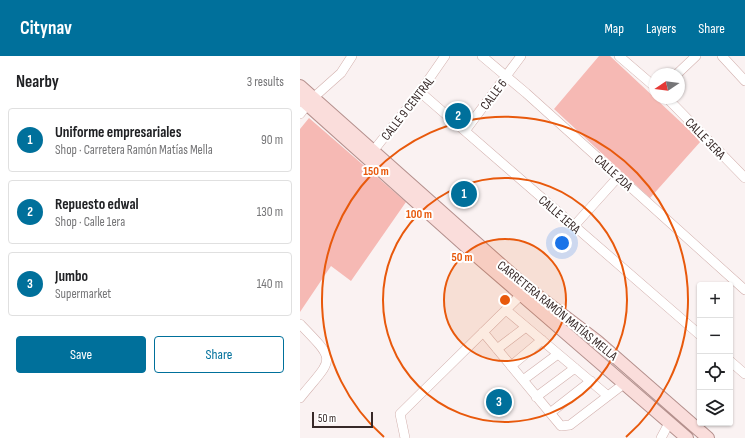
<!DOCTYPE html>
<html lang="en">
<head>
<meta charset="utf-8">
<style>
  body { margin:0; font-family:"Sofia Sans Condensed",sans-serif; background:#f2f2f2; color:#202124 }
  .controls { position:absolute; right:12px; bottom:12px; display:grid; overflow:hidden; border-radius:4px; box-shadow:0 1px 3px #0004 }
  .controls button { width:36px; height:36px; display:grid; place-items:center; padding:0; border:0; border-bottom:1px solid #e0e0e0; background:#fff; color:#202124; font:20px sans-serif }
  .compass { position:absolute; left:349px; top:12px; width:36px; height:36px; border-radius:50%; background:#fff; box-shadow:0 1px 3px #0004; rotate:257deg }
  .scale { position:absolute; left:12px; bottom:10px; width:61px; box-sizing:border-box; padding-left:4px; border:2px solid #372928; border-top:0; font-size:11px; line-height:14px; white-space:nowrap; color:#372928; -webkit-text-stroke:3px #fff; paint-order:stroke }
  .you { position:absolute; left:262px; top:187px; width:14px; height:14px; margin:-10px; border:3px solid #fff; border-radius:50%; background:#1a73e8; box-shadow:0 0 0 6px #1a73e833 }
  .badge { display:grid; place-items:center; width:26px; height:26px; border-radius:50%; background:#00709b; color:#fff; font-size:13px; font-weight:700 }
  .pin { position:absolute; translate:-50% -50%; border:2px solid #fff; box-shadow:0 1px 4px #0006 }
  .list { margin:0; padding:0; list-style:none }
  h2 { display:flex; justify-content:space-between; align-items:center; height:52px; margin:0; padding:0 16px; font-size:17px }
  h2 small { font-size:13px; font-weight:400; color:#757577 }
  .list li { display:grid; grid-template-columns:26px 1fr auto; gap:12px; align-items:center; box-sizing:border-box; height:64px; margin:0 8px 8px; padding:0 8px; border:1px solid #e0e0e0; border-radius:4px }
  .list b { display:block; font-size:15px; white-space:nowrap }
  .list p { margin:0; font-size:13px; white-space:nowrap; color:#757577 }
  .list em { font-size:13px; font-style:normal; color:#757577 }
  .actions { display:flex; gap:8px; padding:12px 16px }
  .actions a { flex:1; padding:9px 0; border:1px solid #00709b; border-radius:4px; text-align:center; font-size:14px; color:#00709b }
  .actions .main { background:#00709b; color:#fff }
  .icon { flex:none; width:22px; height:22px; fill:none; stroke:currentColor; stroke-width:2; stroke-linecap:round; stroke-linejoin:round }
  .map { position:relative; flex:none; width:445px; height:382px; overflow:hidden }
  header { display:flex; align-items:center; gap:24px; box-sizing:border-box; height:56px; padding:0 20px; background:#00709b; color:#fff }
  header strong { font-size:19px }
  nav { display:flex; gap:22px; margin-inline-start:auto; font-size:14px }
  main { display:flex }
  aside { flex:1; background:#fff }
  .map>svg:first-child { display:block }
</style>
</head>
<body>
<header>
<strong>Citynav</strong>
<nav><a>Map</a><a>Layers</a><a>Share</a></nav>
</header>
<main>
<aside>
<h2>Nearby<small>3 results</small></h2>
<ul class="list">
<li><span class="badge">1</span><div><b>Uniforme empresariales</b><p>Shop · Carretera Ramón Matías Mella</p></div><em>90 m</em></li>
<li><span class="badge">2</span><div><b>Repuesto edwal</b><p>Shop · Calle 1era</p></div><em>130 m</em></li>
<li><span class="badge">3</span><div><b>Jumbo</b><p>Supermarket</p></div><em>140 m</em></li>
</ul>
<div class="actions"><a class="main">Save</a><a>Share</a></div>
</aside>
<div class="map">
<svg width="445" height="382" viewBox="0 0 445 382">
  <rect width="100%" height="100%" fill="#faf2f2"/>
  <path fill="#f6b9b4" d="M299,0H310L401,85L350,142L254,53Z
    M9,62L106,146L51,225L31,210L0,256V73Z"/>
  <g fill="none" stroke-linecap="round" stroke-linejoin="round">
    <defs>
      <path id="minor" d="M182,0L226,37L445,234
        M319,0L355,31
        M422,0L445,25
        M377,18L396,0
        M120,36L400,279
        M13,42L41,17L52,0
        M367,42L445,122
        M0,58L7,49
        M165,75L221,0
        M70,99L120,36L145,0
        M274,170L319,120
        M206,254L308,340
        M0,268C38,307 33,301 0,342
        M183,276L261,370L270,369L325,327
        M197,293L226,271
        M430,305L445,318
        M211,310L242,284
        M223,324L258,298
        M236,341L275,312
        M250,357L291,325
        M105,382L100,358L225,235
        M361,382L369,367"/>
      <path id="major" d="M0,30L225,230L297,285L408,382
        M0,42L180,203L387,382"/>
    </defs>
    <use href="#minor" stroke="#d2b0ad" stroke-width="10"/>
    <use href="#major" stroke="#b4908d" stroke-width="14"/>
    <use href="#minor" stroke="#fff" stroke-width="9"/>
    <use href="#major" stroke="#fadddb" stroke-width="12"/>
  </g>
  <circle cx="205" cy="244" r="61" fill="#e8590c" fill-opacity=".12"/>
  <g fill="none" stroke="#e8590c" stroke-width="2">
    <circle cx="205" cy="244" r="61"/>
    <circle cx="205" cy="244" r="122"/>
    <path d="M84 381A183 183 0 1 1 326 381"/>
  </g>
  <g text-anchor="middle" stroke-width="4" stroke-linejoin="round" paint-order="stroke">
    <g font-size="13" fill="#372928" stroke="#fff">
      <text transform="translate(193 38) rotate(-53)" y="5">CALLE 6</text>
      <text transform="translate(107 52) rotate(-52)" y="5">CALLE 9 CENTRAL</text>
      <text transform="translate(406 82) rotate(46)" y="5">CALLE 3ERA</text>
      <text transform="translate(314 116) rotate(42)" y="5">CALLE 2DA</text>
      <text transform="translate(260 158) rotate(41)" y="5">CALLE 1ERA</text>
      <text transform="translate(258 254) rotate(39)" y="5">CARRETERA RAMÓN MATÍAS MELLA</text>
    </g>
  </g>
  <circle cx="205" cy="244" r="6" fill="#e8590c" stroke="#fff" stroke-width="2"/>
  <g font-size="12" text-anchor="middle" font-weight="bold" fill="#e8590c" stroke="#fff" stroke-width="4" stroke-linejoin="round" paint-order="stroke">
    <text x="76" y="119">150 m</text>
    <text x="119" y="162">100 m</text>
    <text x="162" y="205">50 m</text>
  </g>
</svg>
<div class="controls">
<button>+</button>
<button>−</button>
<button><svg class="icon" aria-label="locate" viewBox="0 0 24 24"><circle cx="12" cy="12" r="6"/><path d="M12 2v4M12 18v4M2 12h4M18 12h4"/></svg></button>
<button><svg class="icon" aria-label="layers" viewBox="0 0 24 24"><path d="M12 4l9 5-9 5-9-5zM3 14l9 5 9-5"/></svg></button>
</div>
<svg class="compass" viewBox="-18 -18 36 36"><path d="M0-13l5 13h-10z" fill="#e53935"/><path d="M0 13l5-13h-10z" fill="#757577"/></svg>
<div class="scale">50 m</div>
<div class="you"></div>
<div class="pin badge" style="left:164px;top:138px">1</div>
<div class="pin badge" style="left:158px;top:60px">2</div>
<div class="pin badge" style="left:199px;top:346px">3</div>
</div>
</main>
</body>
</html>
